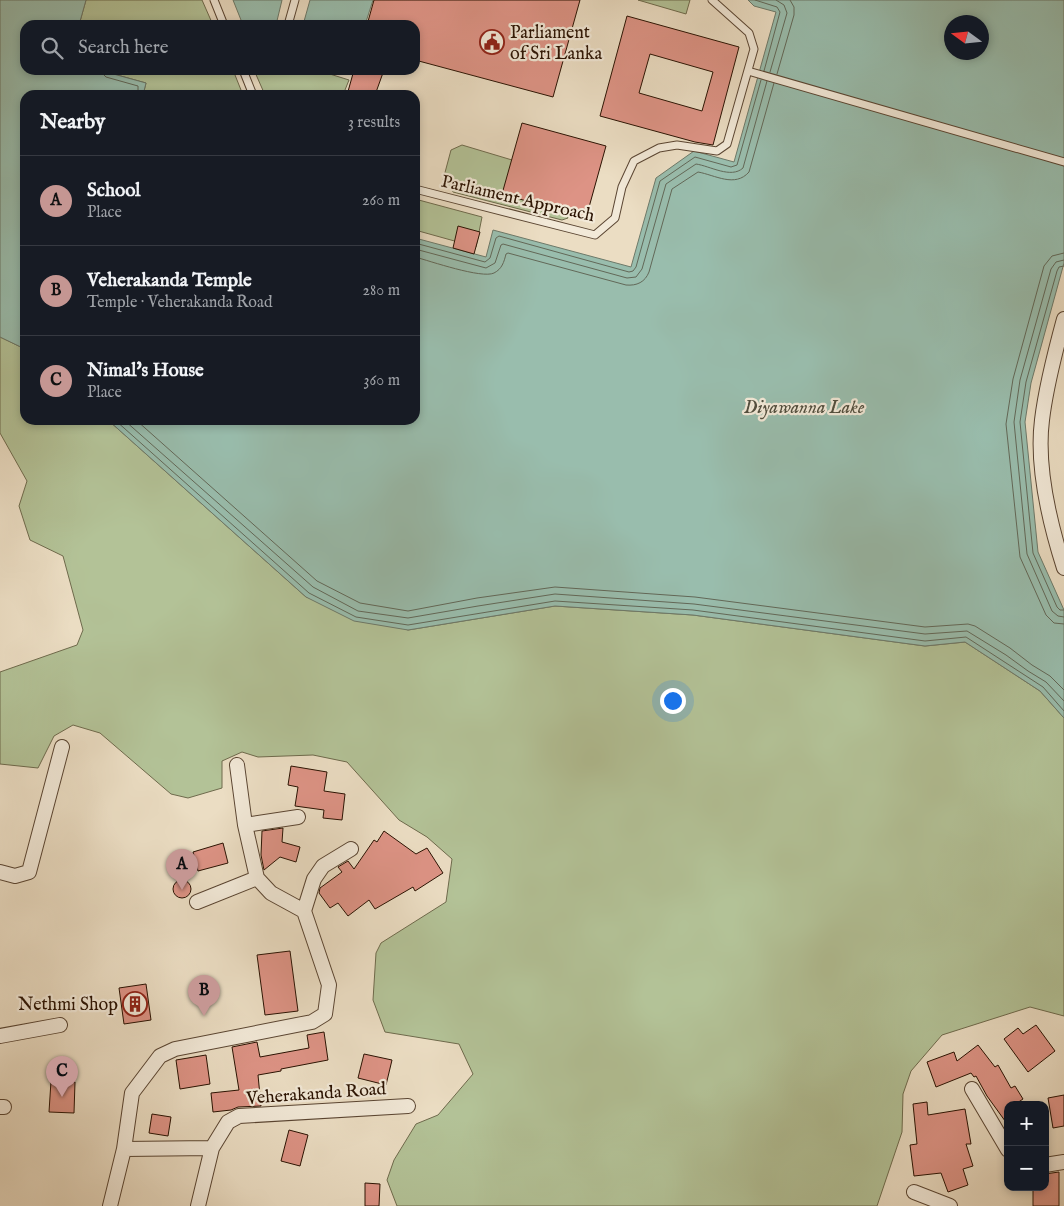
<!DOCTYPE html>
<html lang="en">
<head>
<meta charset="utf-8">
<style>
  body { margin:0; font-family:"IM FELL English",serif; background:#242831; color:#f1f3f6 }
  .controls { position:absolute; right:15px; bottom:15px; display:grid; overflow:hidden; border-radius:10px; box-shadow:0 2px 8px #0003 }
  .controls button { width:45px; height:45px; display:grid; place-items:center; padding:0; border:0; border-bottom:1px solid #363941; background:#171b24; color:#f1f3f6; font:25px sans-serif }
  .compass { position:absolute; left:944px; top:15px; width:45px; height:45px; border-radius:50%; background:#171b24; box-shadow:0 2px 8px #0003; rotate:285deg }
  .you { position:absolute; left:672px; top:700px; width:18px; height:18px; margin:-12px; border:4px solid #fff; border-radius:50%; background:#1a73e8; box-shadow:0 0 0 8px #1a73e833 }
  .badge { display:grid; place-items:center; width:32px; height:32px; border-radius:50%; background:#c59692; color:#111; font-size:16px; font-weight:700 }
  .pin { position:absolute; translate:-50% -41px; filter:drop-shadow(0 1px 2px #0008) }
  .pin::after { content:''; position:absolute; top:26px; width:18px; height:15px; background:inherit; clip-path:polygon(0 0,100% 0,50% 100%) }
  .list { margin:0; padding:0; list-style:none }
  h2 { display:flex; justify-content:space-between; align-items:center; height:65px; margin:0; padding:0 20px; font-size:21px }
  h2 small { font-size:16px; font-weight:400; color:#9ea1a6 }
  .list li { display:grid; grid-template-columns:32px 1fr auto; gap:15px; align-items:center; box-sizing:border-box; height:90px; padding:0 20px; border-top:1px solid #363941 }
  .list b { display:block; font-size:19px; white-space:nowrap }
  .list p { margin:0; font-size:16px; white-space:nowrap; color:#9ea1a6 }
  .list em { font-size:16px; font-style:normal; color:#9ea1a6 }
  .icon { flex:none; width:28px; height:28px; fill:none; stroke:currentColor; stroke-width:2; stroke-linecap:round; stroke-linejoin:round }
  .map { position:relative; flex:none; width:1064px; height:1206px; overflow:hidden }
  .search { position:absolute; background:#171b24; box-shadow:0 2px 8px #0003; left:20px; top:20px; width:400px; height:55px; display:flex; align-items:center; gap:12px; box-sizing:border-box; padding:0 18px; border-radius:15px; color:#9ea1a6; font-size:19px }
  .panel { position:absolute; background:#171b24; box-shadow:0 2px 8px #0003; left:20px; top:90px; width:400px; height:335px; border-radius:15px }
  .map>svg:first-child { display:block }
</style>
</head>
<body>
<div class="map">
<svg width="1064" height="1206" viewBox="0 0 1064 1206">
  <rect width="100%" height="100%" fill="#ebddc3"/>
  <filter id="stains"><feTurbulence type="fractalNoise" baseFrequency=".004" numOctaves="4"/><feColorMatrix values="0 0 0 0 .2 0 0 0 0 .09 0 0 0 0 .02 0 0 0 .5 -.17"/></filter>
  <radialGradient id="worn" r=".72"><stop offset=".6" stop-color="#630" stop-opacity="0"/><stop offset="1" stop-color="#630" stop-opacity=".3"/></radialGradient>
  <path fill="#b3c297" stroke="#6e6a4c" d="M86,0H202L213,25H79Z
    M638,0H690L686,14Z
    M99,70H233L243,95H143L146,83Z
    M254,70H317L349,80L343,95H265Z
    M462,145L512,160L568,212V218L562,220L453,192L443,180L451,150Z
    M415,199L482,217L476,247L415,230Z
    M0,337L25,349V420H108L306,597L408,630L555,606L693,615L925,646L965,642L1040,691L1064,718V1016L1030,1007L942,1035L911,1071L903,1094L902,1132L877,1206H397L387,1180L394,1160L416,1124L438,1115L473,1074L459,1044L385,1032L373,1000L376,953L381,943L446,902L452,859L427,837L399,820L347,762L313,755L258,757L242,752L222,761V788L188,798L171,794L100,733L73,725L54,736L38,768L0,764V672L77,645L83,630L63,556L30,540L19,506L27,481L0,433Z"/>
  <path fill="#99bdad" stroke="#6d7969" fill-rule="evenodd" d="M0,0H86L79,25H25V70H99L146,83L143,95H25V349L0,337Z
    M233,0H282L276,25H243Z
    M310,0H373L365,25H303Z
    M748,0H1064V263L1031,383L1025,422L1038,552L1064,610V718L1040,691L965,642L925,646L693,615L555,606L408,630L354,621L306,597L108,420H415V238L486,257L493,230L631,267L656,178L694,151L734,162L776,12L754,6ZM952,22H982V52H952Z"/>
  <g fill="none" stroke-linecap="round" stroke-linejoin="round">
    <path stroke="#626858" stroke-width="1" d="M755,0L777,7L780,12L764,71
      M102,70L103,74L106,77L138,86V95
      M770,72L787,13L784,5L776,0
      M777,74L794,15V7L790,0
      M415,243L485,262L490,258L496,238L499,236L629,272L633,271L636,267L660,181L695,157L731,167L737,165L761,80
      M415,249L486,268L495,263L501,245L503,244L627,278L636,277L642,269L666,184L696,164C710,166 731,179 743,168L767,81
      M1064,253L1052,256L1044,266L1013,379L1006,424L1020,557L1046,615L1054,623L1064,624
      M415,257C430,261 482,279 494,273C502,269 504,262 506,254L508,253L626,285C637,286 645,282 649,272L672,189L698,172C715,175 735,188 749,172L774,83
      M1064,260L1056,262L1051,269L1020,380L1014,422L1027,554L1052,611L1058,616L1064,617
      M1064,266L1059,267L1057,271L1026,382L1020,422L1033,553L1057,607L1060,610H1064
      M115,420L309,593L356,617L408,625L555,601L693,610L925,641L966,637L1043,687L1064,711
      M124,420L313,587L358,611L408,618L478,606L555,594L694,604L925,634L967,631L1006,655L1028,671L1046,682L1064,701
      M136,420L317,581L360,603L408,611L477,598L555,587L695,597L925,627L968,624L975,626L1010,648L1032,665L1050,676L1064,690"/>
  </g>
  <path fill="#dd9385" stroke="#2a1202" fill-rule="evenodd" d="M374,0H580L553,97L415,60V25H367Z
    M627,16L739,47L713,145L695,142L600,116ZM650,54L713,72L702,111L639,93Z
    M354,70H384L375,95H347Z
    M522,123L606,146L586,218L502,194Z
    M458,226L480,232L474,254L453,248Z
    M291,766L327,772L324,791L345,794L342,820L323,818L324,810L295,806L298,787L288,785Z
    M283,828L282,842L300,847L296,862L280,857L264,870L261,855L262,831Z
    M384,831L416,854L427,848L443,873L415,891L413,887L375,909L369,900L348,916L338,903L330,908L319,893L320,888L342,872L338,867L348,861L354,869L374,840L377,842Z
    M223,843L228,863L198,871L193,852Z
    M173 889a9 9 0 1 1 18 0a9 9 0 1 1-18 0Z
    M290,951L298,1011L265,1015L257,955Z
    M146,984L151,1020L124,1024L119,988Z
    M1036,1025L1055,1051L1028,1072L1004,1039L1018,1028L1023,1034Z
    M324,1032L328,1060L281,1069V1071L258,1075L261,1106L238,1107L231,1110L213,1112L211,1093L239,1090L232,1047L257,1042L260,1057L309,1048L307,1035Z
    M978,1045L995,1067L998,1065L1011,1088L1015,1086L1023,1099L1014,1105H1008V1125L987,1096L976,1076L974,1077L971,1073L936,1087L927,1062L954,1052L957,1061Z
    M364,1054L392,1060L386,1085L358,1078Z
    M206,1055L210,1084L180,1089L176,1060Z
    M51,1081L75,1082L74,1113L49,1112Z
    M1064,1095V1126L1053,1128L1048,1098Z
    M927,1102L928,1115L965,1109L971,1144H966L973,1166L963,1169L968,1185L948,1192L941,1173L914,1176L910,1145L917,1144L913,1104Z
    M152,1114L171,1117L168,1136L149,1133Z
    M289,1130L308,1135L300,1166L281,1161Z
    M1059,1172V1206H1033V1187H1045V1174Z
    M365,1183L380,1184L379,1206H365Z"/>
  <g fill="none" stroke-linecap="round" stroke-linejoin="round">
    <defs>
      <path id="lane" d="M214,0L224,25
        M288,25L295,0
        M243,70L253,95
        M748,71L1064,162
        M415,189L595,235L615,218L622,187L634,161L659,148L677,145L717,151L727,144L754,49L749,33L712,0"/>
      <path id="street" d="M1064,319C1055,352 1046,386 1042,420C1036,467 1050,524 1064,568
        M237,765L245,825L257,878L271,893L304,911
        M245,825L298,817
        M0,872L15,876L29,872L62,747
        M197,902L257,878
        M0,1036L60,1025
        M972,1089L1008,1150
        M0,1107H4
        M124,1149L212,1148
        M1045,1165L1064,1162
        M914,1192L950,1206
        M110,1206L124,1149L132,1093L160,1056L175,1049L312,1022L325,1014L329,985L304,911L314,879L323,866L351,849
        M198,1206L212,1148L228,1122L239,1116L408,1106"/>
    </defs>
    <use href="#lane" stroke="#5a4532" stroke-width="9"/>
    <use href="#street" stroke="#5a4532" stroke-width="16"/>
    <use href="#lane" stroke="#f2e9d8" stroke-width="7"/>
    <use href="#street" stroke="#f2e9d8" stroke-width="14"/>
  </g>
  <defs>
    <symbol id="civic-ring" viewBox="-11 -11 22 22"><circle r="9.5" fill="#f2e9d8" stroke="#8f2418" stroke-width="1.5"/><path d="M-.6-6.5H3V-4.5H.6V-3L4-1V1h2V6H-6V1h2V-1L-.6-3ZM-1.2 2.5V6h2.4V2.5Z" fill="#8f2418"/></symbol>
    <symbol id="building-ring" viewBox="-11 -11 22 22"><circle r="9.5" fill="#f2e9d8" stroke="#8f2418" stroke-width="1.5"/><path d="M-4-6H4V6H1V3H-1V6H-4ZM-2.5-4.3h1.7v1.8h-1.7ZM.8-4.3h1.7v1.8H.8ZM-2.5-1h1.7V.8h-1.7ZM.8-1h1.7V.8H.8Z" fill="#8f2418"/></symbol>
  </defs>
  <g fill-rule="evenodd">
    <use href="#civic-ring" x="478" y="28" width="28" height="28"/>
    <use href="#building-ring" x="121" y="990" width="28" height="28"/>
  </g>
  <g text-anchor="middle" stroke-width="4.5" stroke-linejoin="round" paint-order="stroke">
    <g font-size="18" fill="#2a1202" stroke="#f2e9d8" text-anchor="start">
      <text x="510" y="38">Parliament<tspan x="510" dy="21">of Sri Lanka</tspan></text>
      <text x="118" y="1010" text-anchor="end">Nethmi Shop</text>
    </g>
    <g font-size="18" fill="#2a1202" stroke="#f2e9d8">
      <text transform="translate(518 198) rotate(13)" y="6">Parliament Approach</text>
      <text transform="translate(316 1093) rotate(-4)" y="6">Veherakanda Road</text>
    </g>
    <g font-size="19" font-style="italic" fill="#514e3e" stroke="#f2e9d8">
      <text x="804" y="413">Diyawanna Lake</text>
    </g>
  </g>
  <rect width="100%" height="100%" filter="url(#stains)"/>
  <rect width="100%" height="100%" fill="url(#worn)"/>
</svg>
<div class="controls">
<button>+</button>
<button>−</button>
</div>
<svg class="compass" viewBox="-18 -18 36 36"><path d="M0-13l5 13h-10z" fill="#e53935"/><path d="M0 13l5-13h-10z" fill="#9ea1a6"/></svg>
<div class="you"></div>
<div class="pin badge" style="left:182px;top:890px">A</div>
<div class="pin badge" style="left:204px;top:1016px">B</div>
<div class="pin badge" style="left:62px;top:1097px">C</div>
<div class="search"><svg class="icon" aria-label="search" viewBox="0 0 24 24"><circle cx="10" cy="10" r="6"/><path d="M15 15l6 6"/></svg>Search here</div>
<section class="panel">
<h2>Nearby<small>3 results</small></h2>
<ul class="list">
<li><span class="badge">A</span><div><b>School</b><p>Place</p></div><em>260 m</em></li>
<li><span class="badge">B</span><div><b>Veherakanda Temple</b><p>Temple · Veherakanda Road</p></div><em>280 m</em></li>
<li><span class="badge">C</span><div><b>Nimal's House</b><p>Place</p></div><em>360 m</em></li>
</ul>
</section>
</div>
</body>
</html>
